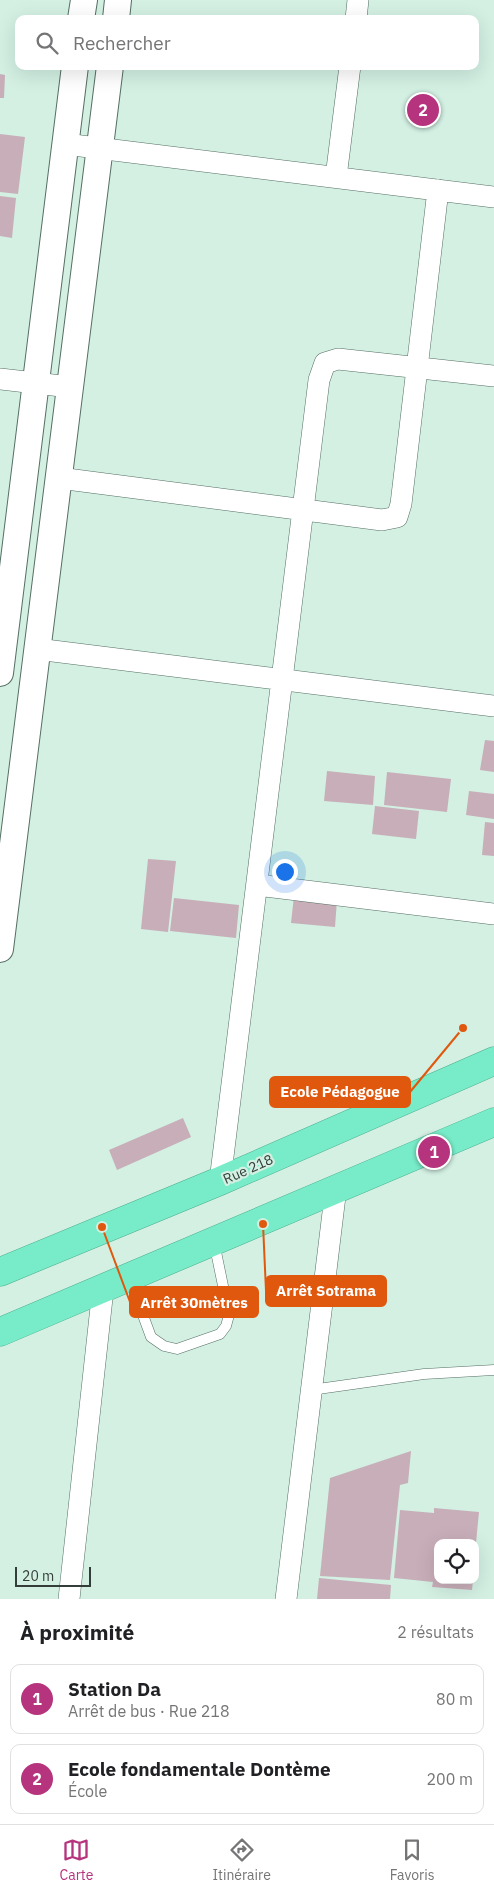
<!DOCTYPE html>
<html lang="fr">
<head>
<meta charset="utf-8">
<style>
  body { margin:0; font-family:"IBM Plex Sans",sans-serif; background:#f2f2f2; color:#202124 }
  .controls { position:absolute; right:15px; bottom:15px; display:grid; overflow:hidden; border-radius:10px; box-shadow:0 5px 20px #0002 }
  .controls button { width:45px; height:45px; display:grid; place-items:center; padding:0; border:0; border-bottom:1px solid #e0e0e0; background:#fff; color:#202124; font:25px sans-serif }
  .scale { position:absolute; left:15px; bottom:12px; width:76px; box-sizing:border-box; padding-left:5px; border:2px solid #333e3a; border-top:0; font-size:14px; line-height:18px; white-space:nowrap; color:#333e3a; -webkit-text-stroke:4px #d3f0e3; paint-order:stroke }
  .you { position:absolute; left:284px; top:871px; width:18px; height:18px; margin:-12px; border:4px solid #fff; border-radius:50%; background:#1a73e8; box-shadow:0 0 0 8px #1a73e833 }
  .badge { display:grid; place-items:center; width:32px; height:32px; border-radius:50%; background:#b5347d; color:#fff; font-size:16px; font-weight:700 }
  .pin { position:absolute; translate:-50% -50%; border:2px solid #fff; box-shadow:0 1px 5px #0006 }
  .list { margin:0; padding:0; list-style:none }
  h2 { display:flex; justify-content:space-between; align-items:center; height:65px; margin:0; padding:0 20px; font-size:21px }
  h2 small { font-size:16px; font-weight:400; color:#757577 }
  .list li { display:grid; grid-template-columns:32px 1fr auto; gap:15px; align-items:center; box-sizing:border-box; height:70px; margin:0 10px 10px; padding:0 10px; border:1px solid #e0e0e0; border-radius:10px }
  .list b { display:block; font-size:19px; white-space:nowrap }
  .list p { margin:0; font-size:16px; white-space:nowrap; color:#757577 }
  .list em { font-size:16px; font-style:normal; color:#757577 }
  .icon { flex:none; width:28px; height:28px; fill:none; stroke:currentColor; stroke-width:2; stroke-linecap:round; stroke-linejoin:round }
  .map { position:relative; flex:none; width:494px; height:1599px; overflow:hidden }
  .search { position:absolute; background:#fff; box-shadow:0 5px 20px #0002; left:15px; right:15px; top:15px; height:55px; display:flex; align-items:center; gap:12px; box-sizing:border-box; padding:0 18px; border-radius:10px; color:#757577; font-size:19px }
  .sheet { height:225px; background:#fff }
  nav { display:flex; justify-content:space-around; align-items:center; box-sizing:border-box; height:70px; border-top:1px solid #e0e0e0; background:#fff; font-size:14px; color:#757577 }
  nav a { display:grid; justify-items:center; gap:2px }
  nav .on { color:#b5347d }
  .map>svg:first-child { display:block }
</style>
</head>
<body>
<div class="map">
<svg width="494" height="1599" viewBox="0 0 494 1599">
  <rect width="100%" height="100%" fill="#d3f0e3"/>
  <path fill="#c8aeb9" d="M0,74L5,75L4,98H0Z
    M0,134L25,137L18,194L0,192Z
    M0,196L16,198L12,238L0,236Z
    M485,740L494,741V772L480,770Z
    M327,771L375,776L373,805L324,801Z
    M387,772L451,779L447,812L384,805Z
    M469,791L494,794V819L466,815Z
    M375,806L419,811L416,839L372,834Z
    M485,822L494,823V856L482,855Z
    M148,859L176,861L168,932L141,929Z
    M294,896L337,900L335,927L291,923Z
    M174,898L239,905L236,938L170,931Z
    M183,1118L191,1137L117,1170L109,1150Z
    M411,1451L408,1483L400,1485L390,1580L320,1576L330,1478Z
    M434,1508L479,1512L476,1543H438V1580H473L472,1590L432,1587L433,1582L394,1578L400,1510L434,1513Z
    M319,1578L391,1585L390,1599H317Z"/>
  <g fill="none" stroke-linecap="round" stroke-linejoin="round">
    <defs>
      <path id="service" d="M129,1277L151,1337L164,1346L177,1349L220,1334L226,1326L229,1315L214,1242
        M311,1390L424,1374L494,1370"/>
      <path id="minor" d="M356,19L358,0
        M65,144L494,197
        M336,177L350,66
        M0,379L70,387
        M59,478L382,520L397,517L401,504L438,190
        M37,649L494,706
        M257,885L494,914
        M220,1181L319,380L325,363L338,359L494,376
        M69,1599L103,1289
        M286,1599L336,1188"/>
      <path id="tertiary" d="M81,19L84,0
        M116,19L118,0
        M0,673L75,66
        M0,949L110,66"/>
      <path id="trunk" d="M0,1272L220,1181L494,1061
        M0,1332L494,1122"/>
    </defs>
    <use href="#service" stroke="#556f64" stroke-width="11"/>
    <use href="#minor" stroke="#556f64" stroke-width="22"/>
    <use href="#tertiary" stroke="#556f64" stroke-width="28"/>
    <use href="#trunk" stroke="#4aac8d" stroke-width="29"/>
    <use href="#service" stroke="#fff" stroke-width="10"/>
    <use href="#minor" stroke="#fff" stroke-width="21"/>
    <use href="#tertiary" stroke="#fff" stroke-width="26"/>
    <use href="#trunk" stroke="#78ecc8" stroke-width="28"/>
  </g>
  <g text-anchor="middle" stroke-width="4.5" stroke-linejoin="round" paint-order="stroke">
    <g font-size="14" fill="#333e3a" stroke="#d3f0e3">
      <text transform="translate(248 1169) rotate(-24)" y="5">Rue 218</text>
    </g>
  </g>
  <path fill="none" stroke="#df580e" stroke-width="2" d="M463 1028L410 1092M263 1224L266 1291M102 1227L130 1302"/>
  <g fill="#df580e" stroke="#d3f0e3" stroke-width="2">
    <circle cx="463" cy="1028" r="5"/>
    <circle cx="263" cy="1224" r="5"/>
    <circle cx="102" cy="1227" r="5"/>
  </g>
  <g fill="#df580e" stroke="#df580e" stroke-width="2">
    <rect x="270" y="1077" width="140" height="30" rx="5"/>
    <rect x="266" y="1276" width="120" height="30" rx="5"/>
    <rect x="130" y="1287" width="128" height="30" rx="5"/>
  </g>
  <g font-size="15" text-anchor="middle" font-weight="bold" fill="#fff">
    <text x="340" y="1097">Ecole Pédagogue</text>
    <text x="326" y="1296">Arrêt Sotrama</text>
    <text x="194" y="1308">Arrêt 30mètres</text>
  </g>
</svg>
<div class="controls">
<button><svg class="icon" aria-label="locate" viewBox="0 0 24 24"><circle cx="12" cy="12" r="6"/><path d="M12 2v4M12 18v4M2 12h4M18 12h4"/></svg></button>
</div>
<div class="scale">20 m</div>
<div class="you"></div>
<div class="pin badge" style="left:434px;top:1152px">1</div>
<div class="pin badge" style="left:423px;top:110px">2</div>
<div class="search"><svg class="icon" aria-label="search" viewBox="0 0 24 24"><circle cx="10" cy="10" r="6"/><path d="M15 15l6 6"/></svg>Rechercher</div>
</div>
<section class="sheet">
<h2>À proximité<small>2 résultats</small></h2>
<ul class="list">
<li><span class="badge">1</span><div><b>Station Da</b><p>Arrêt de bus · Rue 218</p></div><em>80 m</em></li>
<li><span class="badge">2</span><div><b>Ecole fondamentale Dontème</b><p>École</p></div><em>200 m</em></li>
</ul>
</section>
<nav>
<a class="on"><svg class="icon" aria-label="map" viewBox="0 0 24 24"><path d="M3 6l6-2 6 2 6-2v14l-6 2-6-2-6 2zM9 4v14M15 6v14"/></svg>Carte</a>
<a><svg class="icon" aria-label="directions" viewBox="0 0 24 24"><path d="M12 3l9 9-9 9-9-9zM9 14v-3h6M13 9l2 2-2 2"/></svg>Itinéraire</a>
<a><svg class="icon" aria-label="saved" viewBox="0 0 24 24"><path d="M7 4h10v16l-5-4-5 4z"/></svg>Favoris</a>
</nav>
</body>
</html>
